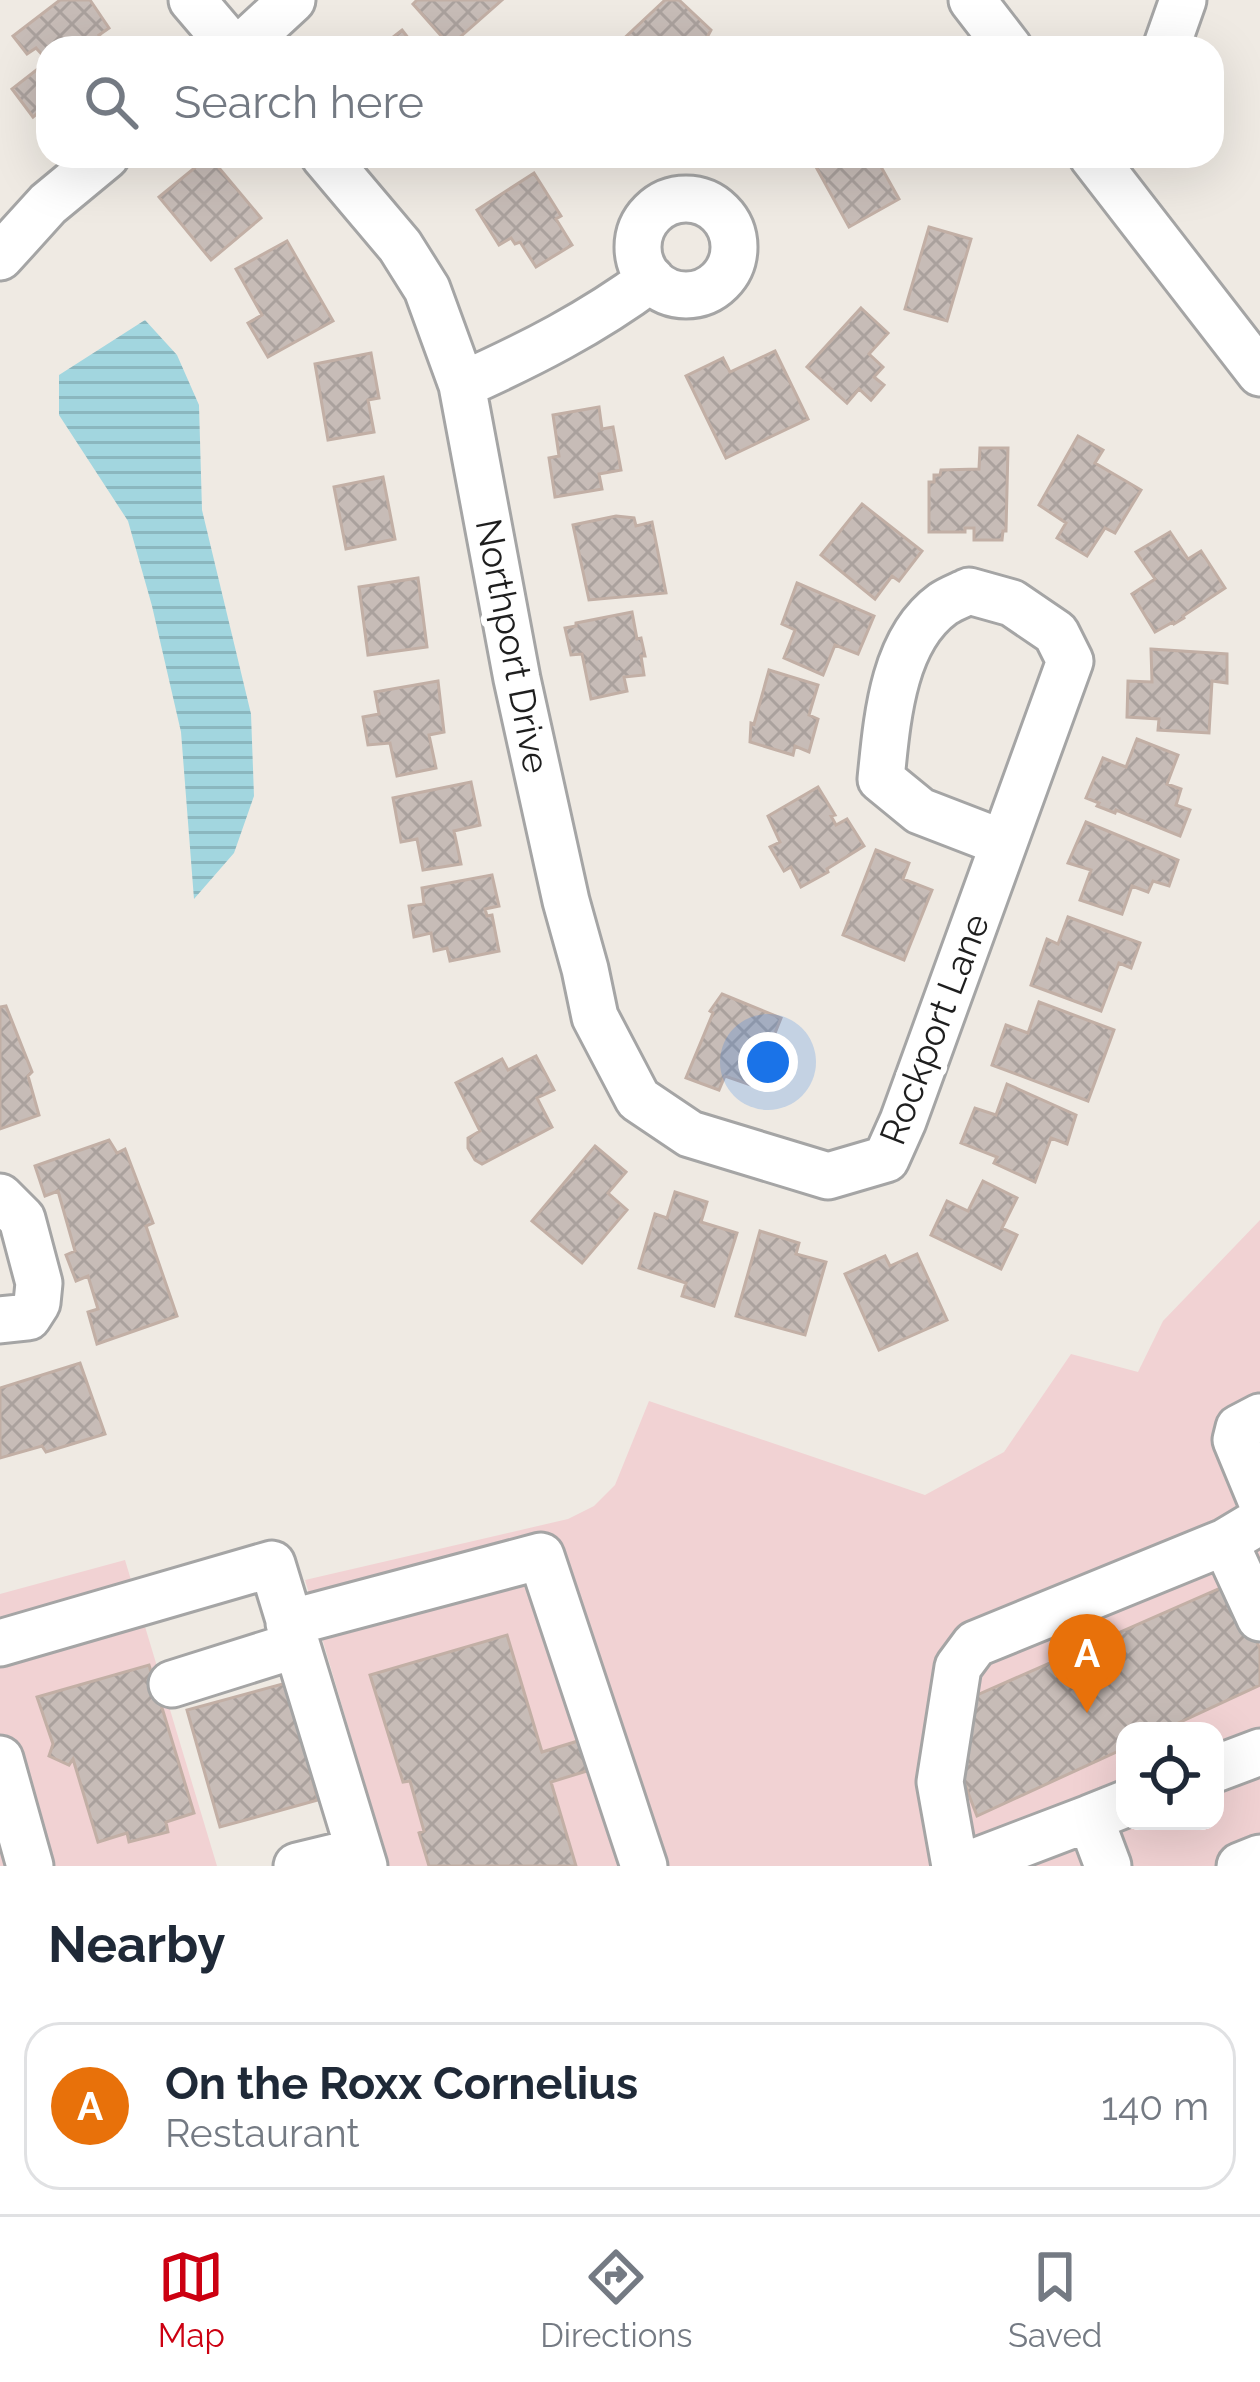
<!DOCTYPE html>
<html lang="en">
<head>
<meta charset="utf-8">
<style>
  body { margin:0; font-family:Raleway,sans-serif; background:#f6f6f7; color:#1f2937 }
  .controls { position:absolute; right:36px; bottom:36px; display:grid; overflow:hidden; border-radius:24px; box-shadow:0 12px 48px #0002 }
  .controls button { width:108px; height:108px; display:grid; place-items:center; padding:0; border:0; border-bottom:3px solid #e0e1e3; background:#fff; color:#1f2937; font:60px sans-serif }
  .you { position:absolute; left:768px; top:1062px; width:42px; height:42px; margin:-30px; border:9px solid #fff; border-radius:50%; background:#1a73e8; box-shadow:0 0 0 18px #1a73e833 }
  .badge { display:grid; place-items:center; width:78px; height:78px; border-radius:50%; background:#c01; color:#fff; font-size:39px; font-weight:700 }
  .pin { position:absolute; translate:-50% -99px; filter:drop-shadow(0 3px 6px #0008) }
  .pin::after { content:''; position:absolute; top:63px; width:42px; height:36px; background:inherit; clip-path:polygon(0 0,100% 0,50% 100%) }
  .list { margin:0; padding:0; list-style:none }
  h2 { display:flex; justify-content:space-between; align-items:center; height:156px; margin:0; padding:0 48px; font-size:51px }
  h2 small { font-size:39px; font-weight:400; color:#747a83 }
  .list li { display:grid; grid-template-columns:78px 1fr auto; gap:36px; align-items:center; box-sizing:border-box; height:168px; margin:0 24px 24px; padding:0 24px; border:3px solid #e0e1e3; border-radius:36px }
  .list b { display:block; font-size:45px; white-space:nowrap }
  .list p { margin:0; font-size:39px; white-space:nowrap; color:#747a83 }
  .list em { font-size:39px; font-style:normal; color:#747a83 }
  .icon { flex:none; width:66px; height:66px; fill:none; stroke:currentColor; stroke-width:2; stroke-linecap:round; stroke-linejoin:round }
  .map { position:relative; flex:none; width:1260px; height:1866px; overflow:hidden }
  .search { position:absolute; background:#fff; box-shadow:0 12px 48px #0002; left:36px; right:36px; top:36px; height:132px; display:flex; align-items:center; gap:30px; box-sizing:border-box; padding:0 42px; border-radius:36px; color:#747a83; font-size:45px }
  .sheet { height:348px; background:#fff }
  nav { display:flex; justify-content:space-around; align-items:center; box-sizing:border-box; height:168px; border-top:3px solid #e0e1e3; background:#fff; font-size:33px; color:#747a83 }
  nav a { display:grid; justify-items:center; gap:6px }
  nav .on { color:#c01 }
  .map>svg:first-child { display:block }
</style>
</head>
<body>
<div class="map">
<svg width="1260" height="1866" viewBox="0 0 1260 1866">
  <defs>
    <pattern id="water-rules" width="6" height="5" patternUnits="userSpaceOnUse" patternTransform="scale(3)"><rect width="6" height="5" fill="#a2d6df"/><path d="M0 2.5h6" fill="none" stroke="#8bb7bf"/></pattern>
    <pattern id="building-cross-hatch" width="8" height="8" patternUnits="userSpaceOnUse" patternTransform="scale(3)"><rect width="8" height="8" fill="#c7bcb7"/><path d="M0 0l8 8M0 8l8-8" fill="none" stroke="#aaa19d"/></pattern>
  </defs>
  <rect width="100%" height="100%" fill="#efeae3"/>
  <path fill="#f1d2d3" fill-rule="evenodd" d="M1260,1220V1866H389L305,1580L568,1519L594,1506L615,1485L649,1401L925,1495L1004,1452L1071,1354L1138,1372L1163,1321ZM1125,1731H1215V1821H1125Z
    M125,1560L217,1866H0V1594Z"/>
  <path fill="url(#water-rules)" d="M145,320L177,355L199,405L202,510L251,714L254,796L234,853L194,899L181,732L152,606L128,521L59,415V375Z"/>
  <path fill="url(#building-cross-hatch)" stroke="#c2afa5" stroke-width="3" d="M60,0H90L109,28L99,35L109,48H48V105L33,117L12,89L48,61L36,48L27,54L13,36Z
    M417,0H502L450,46L413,4Z
    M665,0H679L711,30L703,45L706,48H622L618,44Z
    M402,30L412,43L416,40L423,48H379Z
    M209,156L261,218L211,260L159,197Z
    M810,156H856L857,158L875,156L899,199L849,227Z
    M534,173L561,216L556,219L572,245L536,267L520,242L515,244L511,238L499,245L477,210Z
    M929,227L971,239L947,321L905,309Z
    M287,241L333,321L268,357L248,323L262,315L236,269Z
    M861,308L888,333L869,354L883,367L874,377L884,385L871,400L859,389L847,403L807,367Z
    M775,351L808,419L726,458L686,376L723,358L730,372Z
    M371,353L379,398L368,400L374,432L328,440L315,364Z
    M599,407L602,429L613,427L621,470L599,474L602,489L555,497L549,458L559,456L553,415Z
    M1078,436L1103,450L1095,463L1141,490L1115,533L1105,528L1087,556L1057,538L1066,523L1039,505Z
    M980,448H1008L1006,531H1003L1002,540H974V528H965V532H929V482H934V475H940L941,470L979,469Z
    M383,477L395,539L346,549L334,487Z
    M862,504L922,551L899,581L892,576L875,599L821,555Z
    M616,516L634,518L636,526L652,522L666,593L589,600L573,525Z
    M1170,532L1188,559L1201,551L1225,588L1183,616L1184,618L1174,624L1173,622L1155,632L1132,594L1155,579L1136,552Z
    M418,578L427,647L368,655L359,587Z
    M797,583L874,616L858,654L835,645L823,675L784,658L795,630L782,624Z
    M632,612L637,639L641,638L645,656H641L644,675L624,677L627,691L591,699L582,654L571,655L565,628L576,626V623Z
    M1151,649L1227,654V683L1212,681L1209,733L1158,730L1159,719L1127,717L1128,681L1152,682Z
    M769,670L818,685L809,715L818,719L809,752L795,746L793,755L750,742L751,723L754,724Z
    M438,681L444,732L429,735L436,768L397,776L390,743L368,745L363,717L379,714L375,692Z
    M1137,739L1178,755L1167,784L1181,789L1176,805L1190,810L1180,836L1116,810L1115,813L1097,806L1099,803L1086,798L1103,758L1126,767Z
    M471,782L480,825L454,831L461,864L423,870L417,839L401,842L393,798Z
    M818,787L835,815L831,816L836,825L847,819L864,846L827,869L828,872L801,887L791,867L784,871L770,847L780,842L768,816Z
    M1086,822L1178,860L1169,886L1153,881L1148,892L1132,886L1122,914L1080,900L1091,870L1068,863Z
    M876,850L909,863L903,879L932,890L904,960L843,935Z
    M492,875L499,906L485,909L487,916L492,915L499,951L450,961L447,948L434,951L431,933L414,937L409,906L424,904L422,888Z
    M1068,917L1140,943L1131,968L1119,963L1101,1011L1031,985L1047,939L1058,944Z
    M722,994L781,1018L754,1086L725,1076L719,1090L686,1078L713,1013L710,1011Z
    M1039,1002L1114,1030L1088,1101L992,1065L1006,1025L1028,1033Z
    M6,1006L32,1072L28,1076L39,1115L0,1129V1007Z
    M536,1056L554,1090L537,1098L552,1127L482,1164L475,1160L468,1148V1138L480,1131L456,1083L502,1059L508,1070Z
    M1007,1084L1076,1115L1067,1144L1051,1138L1035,1182L994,1163L997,1157L961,1143L975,1108L996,1115Z
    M109,1140L117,1153L125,1149L153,1223L146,1226L177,1316L97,1344L88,1312L98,1309L88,1276L76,1281L66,1255L75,1251L58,1191L45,1196L35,1166Z
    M595,1146L626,1172L608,1193L627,1210L582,1263L532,1221Z
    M983,1181L1017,1198L1002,1228L1017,1235L1001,1269L931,1235L947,1201L968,1211Z
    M675,1192L707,1202L701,1222L737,1233L714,1306L682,1296L686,1283L639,1268L655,1214L667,1218Z
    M760,1231L799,1243L796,1254L826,1262L805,1335L736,1316Z
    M917,1254L947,1320L879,1350L845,1274L885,1256L890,1266Z
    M80,1363L105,1434L46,1452L42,1446L0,1458V1388Z
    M1232,1583L1260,1649V1685L1161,1731H1125V1748L977,1816L962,1777L977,1695Z
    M507,1635L542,1752L578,1741L587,1771L551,1782L576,1866H429L419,1833L424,1831L410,1781L403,1782L370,1675Z
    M149,1665L194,1813L166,1822L168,1832L129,1842L127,1833L98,1842L73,1759L69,1765L49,1756L53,1744L37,1697Z
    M286,1683L318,1800L220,1827L187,1710Z"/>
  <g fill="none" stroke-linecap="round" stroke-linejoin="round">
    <defs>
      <path id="minor" d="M192,0L233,48
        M972,0L1009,48
        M240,48L292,0
        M1166,48L1183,0
        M324,156L400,246L427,289L462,385L517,679L566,901L585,969L595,1017L638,1099L690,1134L828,1176L886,1159L903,1121L1070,661L1056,633L1012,603L969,591C961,595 950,599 943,604C892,641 887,721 881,779L920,811L1003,843
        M1092,156L1260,373
        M638 247a48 48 0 1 1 96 0a48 48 0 1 1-96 0Z
        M0,257L48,204L106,156
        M462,385C529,355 592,323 651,279
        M0,1197L22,1219L39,1283L37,1303L28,1317L0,1320
        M1260,1417L1239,1428L1236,1440L1260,1498
        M1225,1542L1260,1618
        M289,1623L541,1556L644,1866
        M0,1643L272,1564L364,1866
        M172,1684L296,1645
        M0,1759L30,1866
        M1215,1769L1260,1752
        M297,1866L359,1851
        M955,1866L940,1782L958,1667L975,1644L1225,1542L1260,1521
        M964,1866L1090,1818
        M1108,1866L1090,1818L1125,1804
        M1240,1866L1260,1858"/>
    </defs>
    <use href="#minor" stroke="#a5a5a5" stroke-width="51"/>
    <use href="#minor" stroke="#fff" stroke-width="45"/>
  </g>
  <g text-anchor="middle" stroke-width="12" stroke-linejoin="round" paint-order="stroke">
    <g font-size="36" fill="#1e1e1e" stroke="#fff">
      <text transform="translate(513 646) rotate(79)" y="13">Northport Drive</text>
      <text transform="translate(934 1029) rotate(-69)" y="13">Rockport Lane</text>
    </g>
  </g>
</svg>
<div class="controls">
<button><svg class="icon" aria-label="locate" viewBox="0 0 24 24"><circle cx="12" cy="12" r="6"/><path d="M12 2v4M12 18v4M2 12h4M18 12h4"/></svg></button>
</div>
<div class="you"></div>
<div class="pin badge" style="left:1087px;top:1713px;background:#e8710a">A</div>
<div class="search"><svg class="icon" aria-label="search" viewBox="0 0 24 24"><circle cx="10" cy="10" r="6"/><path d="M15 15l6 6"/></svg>Search here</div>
</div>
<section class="sheet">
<h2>Nearby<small></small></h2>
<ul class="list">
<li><span class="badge" style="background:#e8710a">A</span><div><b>On the Roxx Cornelius</b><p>Restaurant</p></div><em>140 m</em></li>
</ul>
</section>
<nav>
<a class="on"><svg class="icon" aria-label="map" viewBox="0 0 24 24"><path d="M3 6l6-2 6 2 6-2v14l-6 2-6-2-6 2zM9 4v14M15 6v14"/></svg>Map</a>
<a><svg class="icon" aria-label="directions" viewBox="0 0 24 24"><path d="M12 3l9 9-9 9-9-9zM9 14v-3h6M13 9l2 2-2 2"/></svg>Directions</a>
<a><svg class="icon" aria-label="saved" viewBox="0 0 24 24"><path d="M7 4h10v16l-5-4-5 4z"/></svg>Saved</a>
</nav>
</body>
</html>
